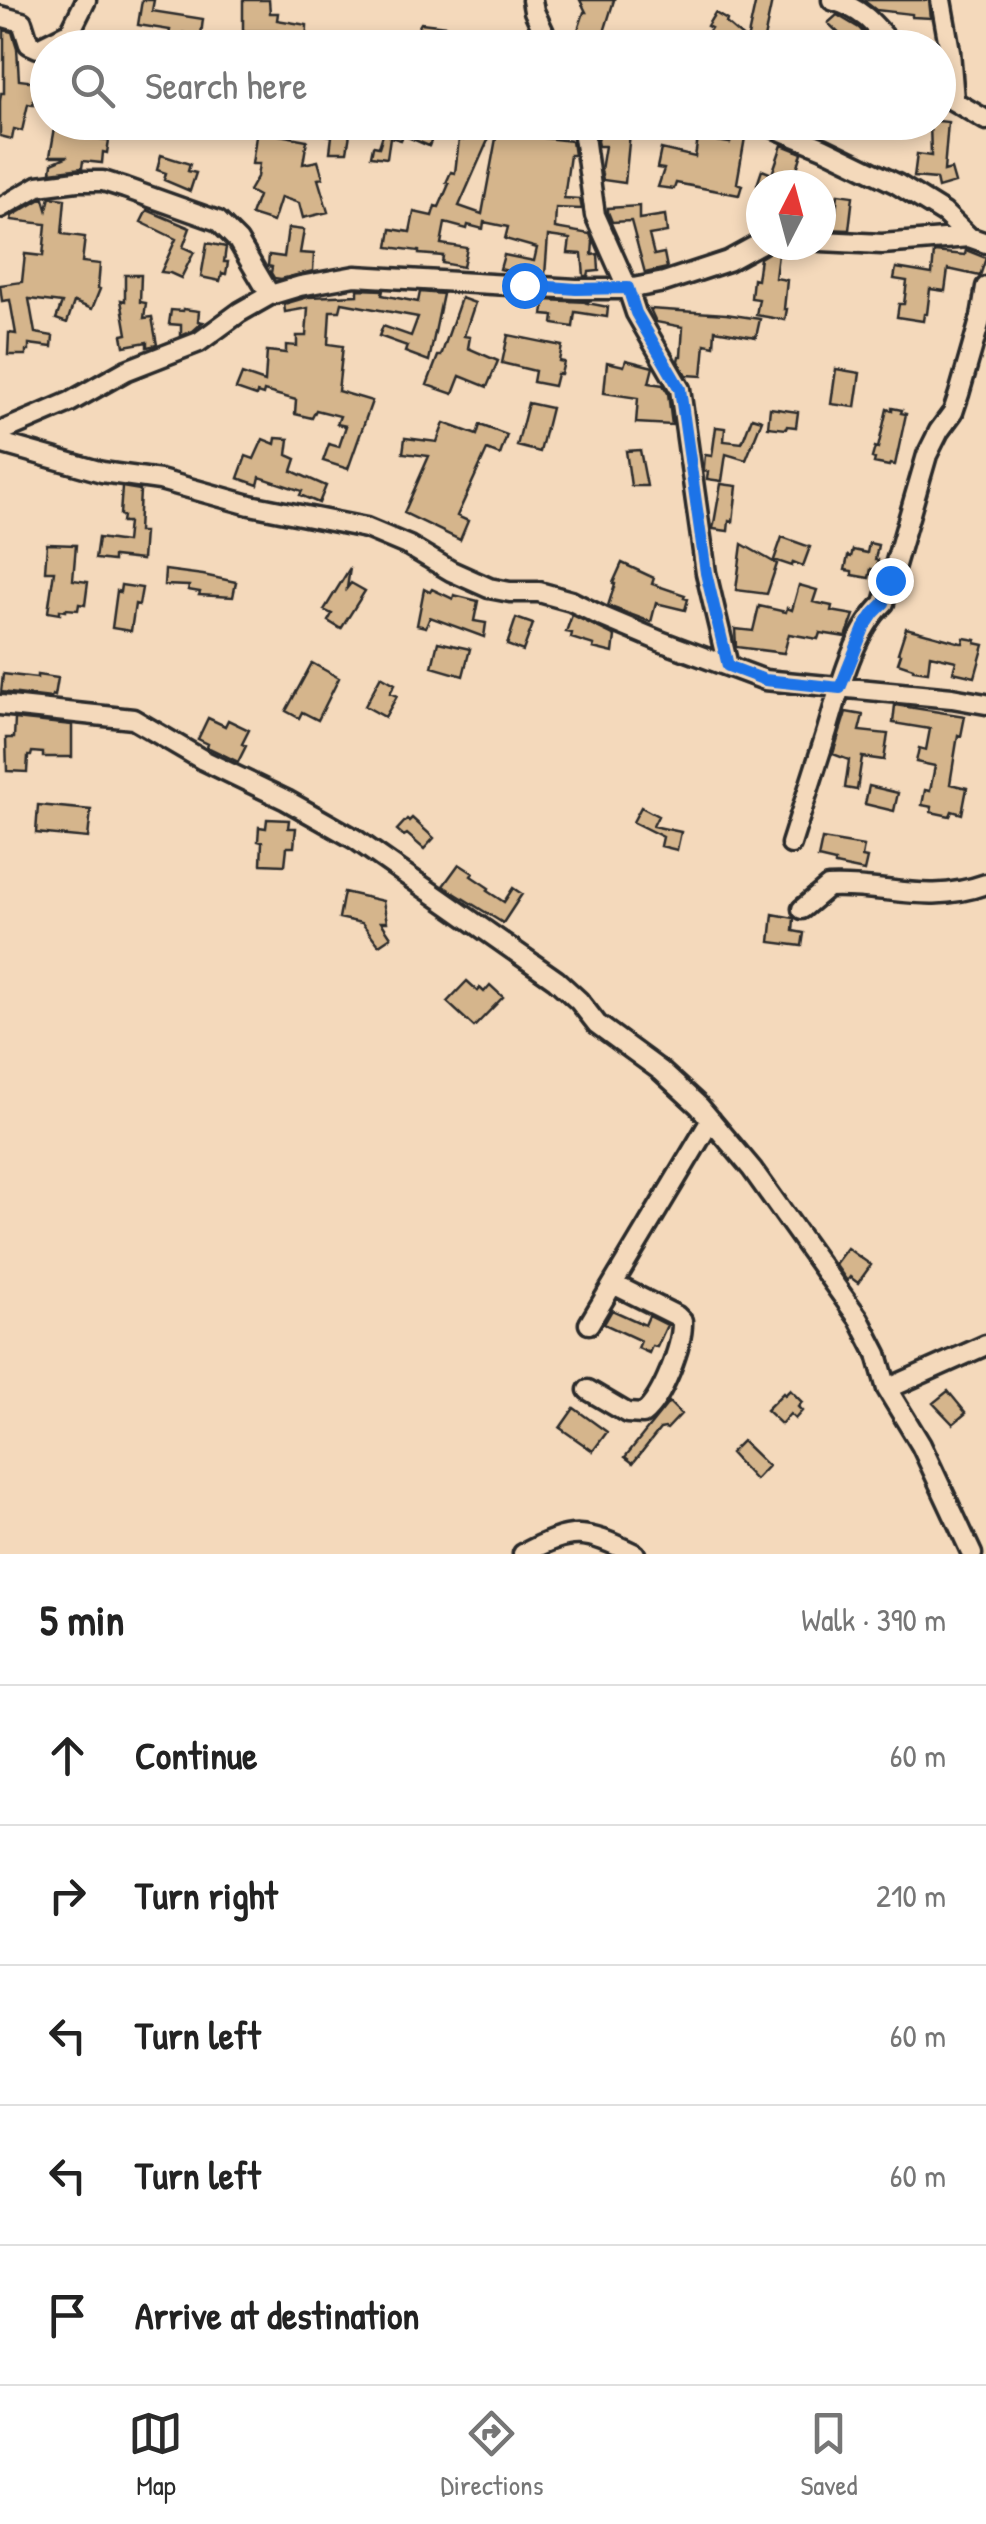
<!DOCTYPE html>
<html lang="en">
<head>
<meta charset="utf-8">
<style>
  body { margin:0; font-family:"Patrick Hand",sans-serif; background:#f2f2f2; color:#222 }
  .compass { position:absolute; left:746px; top:170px; width:90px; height:90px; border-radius:50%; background:#fff; box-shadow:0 5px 15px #0003; rotate:6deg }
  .stop { position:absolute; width:30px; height:30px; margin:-22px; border:8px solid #1a73e8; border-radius:50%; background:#fff }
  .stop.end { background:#1a73e8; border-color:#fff; box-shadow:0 2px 10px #0008 }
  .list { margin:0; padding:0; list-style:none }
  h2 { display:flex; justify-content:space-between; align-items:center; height:130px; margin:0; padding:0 40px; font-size:42px }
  h2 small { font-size:32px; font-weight:400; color:#767676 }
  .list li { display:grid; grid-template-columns:65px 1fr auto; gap:30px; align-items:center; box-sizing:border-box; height:140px; padding:0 40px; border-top:2px solid #e0e0e0 }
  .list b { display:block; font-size:38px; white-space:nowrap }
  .list em { font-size:32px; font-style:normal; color:#767676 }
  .icon { flex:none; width:55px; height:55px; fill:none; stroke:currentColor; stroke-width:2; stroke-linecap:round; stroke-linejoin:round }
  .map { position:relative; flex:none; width:986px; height:1554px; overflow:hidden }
  .search { position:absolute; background:#fff; box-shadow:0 5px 15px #0003; left:30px; right:30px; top:30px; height:110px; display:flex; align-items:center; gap:25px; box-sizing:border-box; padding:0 35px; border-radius:55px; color:#767676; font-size:38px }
  .sheet { height:830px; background:#fff }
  nav { display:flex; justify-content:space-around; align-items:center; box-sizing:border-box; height:140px; border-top:2px solid #e0e0e0; background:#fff; font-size:28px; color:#767676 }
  nav a { display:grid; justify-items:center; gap:5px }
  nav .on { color:#2b2b2b }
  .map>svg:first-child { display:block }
</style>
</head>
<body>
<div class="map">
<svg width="986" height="1554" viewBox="0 0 986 1554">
  <rect width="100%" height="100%" fill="#f4d9bb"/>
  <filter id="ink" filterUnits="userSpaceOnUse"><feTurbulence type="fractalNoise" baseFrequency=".01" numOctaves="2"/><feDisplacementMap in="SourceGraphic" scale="20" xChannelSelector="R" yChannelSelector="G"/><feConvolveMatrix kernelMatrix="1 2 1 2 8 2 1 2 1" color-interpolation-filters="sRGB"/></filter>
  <g filter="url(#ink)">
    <path fill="#d5b58c" stroke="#2b2b2b" stroke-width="2.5" d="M142,0H154L152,11L203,19L201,35L183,33L182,42L168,40L170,30L138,25Z
      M243,0H269L270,13H278L277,20L307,25L306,48H276L277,31H243Z
      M580,0H614L601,42L590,40L591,37L576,36L584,12H586Z
      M756,0L772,1L762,48H698L711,28L707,26L715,13L727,20L726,23L747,41Z
      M863,0H929L931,18L912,17V14L876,10Z
      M837,15L859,28L877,48H854L828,23Z
      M421,23L463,28L482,41L478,48H444L428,40L426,43L414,35Z
      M4,30L12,32L17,48L19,80L36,82L33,105L28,104L22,131L14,129L12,139L0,136V101L1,93H4Z
      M938,121L948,122L944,171L951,169L955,183L938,188L936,179L914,177L917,154L931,156L930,122Z
      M56,122H71L70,128L85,130L84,137L109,140L107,153L103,152L102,163L83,161L82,168L51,172L52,163L68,156H50Z
      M258,122H269L268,133L307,140L303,164L318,161L323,178L318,179L328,212L303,218L299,203L281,197L273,222L251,215L258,196L249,191L257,177L259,164H252Z
      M323,122H352L347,152H330L332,136L322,134Z
      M387,122H398L433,136L429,146L403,135L401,140L390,137L387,158L371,156L373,146L379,147Z
      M473,122H496L459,206L482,214L499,122H545L544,138L572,141L574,155H570L564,198L580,199L582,209L556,208L555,228L590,234L593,242L592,255L598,254L599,271L589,272L588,276H584L582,254L568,253L570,239L548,236L545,275L516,273L500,269L504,255L534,261L537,248L505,239L508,227L484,222L483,229L468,225L467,229L445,223L441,244L467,248L463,267L442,263L443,256L419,254V251L388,247L391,229L410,232L414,212L432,216L435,206L439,207L449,184L446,183L451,172L455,173L459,139L463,140L465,123Z
      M601,122H631L625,183L603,180L601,170L605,146H598L597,141Z
      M734,127L742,128L746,132L737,183L742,185L739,195L676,183L674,189L658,187L664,169L657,168L661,149L695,157L698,138L730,143Z
      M782,145L802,153L792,185H757L762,170L772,174Z
      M161,155L190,164L188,171L196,173L190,191L164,180L166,173L157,170Z
      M838,194L853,196L849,230L826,229L827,218L835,219Z
      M50,197L65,199L62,234L85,237L82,262L100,264L98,288L100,289L92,309L74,302L67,323L56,319L62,303L29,299L35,333L53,336L52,347L29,344V351H26V355H8L9,333L16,334L10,300L2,301L0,285L22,282L25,254L43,256L46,224L11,220L12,216L41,199H44L47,209Z
      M639,206V219L665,215L667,232L649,235L654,255L664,253L667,268L645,273L631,221L612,222L608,212V208Z
      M147,210L190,228L183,247L194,252L181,278L170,273L161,272L176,239L141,222Z
      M288,228L304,230L300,253L314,254L313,271L281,279L274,278L271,273L272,267L268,266L269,255L284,257Z
      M207,243L226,247L224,262H228L226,274L222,273L220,281L201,277Z
      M773,246L779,247L775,278L787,280L784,309H787L785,320L756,315L759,299L751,298L753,279L757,280L760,258L768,253Z
      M966,250L986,258L980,276L948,269L945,291L930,289L927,314H924L923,321L897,317L899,304H904L907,281L894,279L896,268L932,274L934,252L965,255Z
      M125,275H141L140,302L146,303L144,318L152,317L157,345L147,347V342L124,346L122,335L127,334L121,300L125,301Z
      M358,289L383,290L382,295L418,302L420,292L443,294L429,361L405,352L407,346L379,336L383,326L411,336L418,317L342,303L340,311H330L328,344L343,346L338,391L372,401L348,469L323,461L329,444L339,447L346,426L337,424L340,416L316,410L312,418L295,414L296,400L264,391L263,395L257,393L256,396L236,389L242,374L265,382L267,351L286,353V345L297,346V336H306L308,308L285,312L284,304L308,297L358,295Z
      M461,298L475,303L464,336L470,337L468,348L498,361L487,387L460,376L453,394L427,385L438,356H441Z
      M545,300L588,302L587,303L608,307L607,317L575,312L573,327L553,324L554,316L543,315Z
      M183,309L199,311L198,321L203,322L193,331L181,336V325L169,324L171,310L183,311Z
      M650,309L726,314L760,319L756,337L715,330L714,346L705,344L702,376L686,375L678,361L679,356H681L683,327L656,322Z
      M508,335L562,346L559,361L564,362L561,374H557L554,386L533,382L535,371L502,363Z
      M626,360L653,367L649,383L663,385L668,393L672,425L636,423L638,398L604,393L607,362L624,366Z
      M836,369L860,373L855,407L831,404Z
      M528,403L551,408L540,452L517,446Z
      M770,408L798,412L796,427L787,426L786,429L768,427Z
      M892,408L902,410L901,413L906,414L895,465L890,464L889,466L874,463L875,459L872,458L875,447L878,448L887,409L892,411Z
      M752,417L762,420L746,460L726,454L722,481L707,479L708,472L704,471V467L705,455L712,456L716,427L725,428L724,441L742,443Z
      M444,423L477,435L480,425L507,435L500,455L487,450L457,516L468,521L460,540L404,513L429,456L403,453L405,438L437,442Z
      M276,438L289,439L287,455L296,459L292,471L326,486L319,503L300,495L302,491L260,477L258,485L238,478L246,456L254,459L263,439L275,444Z
      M640,450L647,486H631L626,451Z
      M721,484L737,486L733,522L729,521L728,531L713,529Z
      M122,487L140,490L138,532H144L142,560L113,557V561L95,559L98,538L126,542L128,522H122L123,516L120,515Z
      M782,537L810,547L803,566L793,562L792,566L774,560Z
      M869,543L878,545L875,560H878L877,570L871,569L869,578L852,575V571L845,570L848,556L851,557L853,550L867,553Z
      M47,544L76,545L73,580L88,582L85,605L79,604L78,610L66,609V611L60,610V614L48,612L54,571H45Z
      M742,544L777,564L767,594L736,590Z
      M622,563L654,578L652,584L685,595L684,598L688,599L685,610L656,603L651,622L608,606L615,584L613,583Z
      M350,568L347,588L351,583L365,591L341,629L328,621L332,614L324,610Z
      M165,570L203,575L236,582L233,597L199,595L200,592L188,590L189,586L164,585Z
      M121,585L142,588L139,605L135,604L131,631L112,628L117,591L120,592Z
      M799,585L817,590L813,602L832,606L831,611L854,615L846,637L820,633L818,639L789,634L784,653L736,647L735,629L753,631L759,606L786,612L787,608L792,610Z
      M424,589L430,592L432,589L453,599L454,595L478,601L474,621L486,623L484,637L430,617L426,627L417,625Z
      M572,615L615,636L613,653L593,648L594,645L571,638L572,633L566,632Z
      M516,618L533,624L523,651L507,645Z
      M906,628L961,643H963L964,638L976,640L975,643L984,645L975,677L953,672L956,661L930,655L928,672L913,670V668L898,663L901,654L898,653Z
      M438,642L470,649L463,676L432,667Z
      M312,663L339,678L318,720L302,712L299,718L286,711Z
      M3,674L37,678V675L58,678L55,696L52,695L51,698L1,692Z
      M381,676L395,684L390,693L397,696L385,717L365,706Z
      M895,705L965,716L961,736L958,735L950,784L967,788L962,814L952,811L950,816L931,812L932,807L922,805L925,790L930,791L935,766L916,762L919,748L926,750L930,729L893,723Z
      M846,712L863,715L859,731L888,734L884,760L862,757L857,790L845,788L849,760L833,754Z
      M208,718L225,726L228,720L249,730L242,744L246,746L238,762L207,747L208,744L198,739Z
      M15,719L72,725V757H43V753L32,752L31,756H28L27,772L7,771L6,738H14Z
      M869,786L898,793L894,811L865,804Z
      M38,805L91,810L88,838L36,833Z
      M641,807L658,816L653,826L681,832L677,850L661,846L663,837L633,822Z
      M412,818L434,838L424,849L407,834L404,836L397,830L407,819L409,821Z
      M267,819L289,820L288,828H296L294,847H287L285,865L261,864L262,842L258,841L259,827L266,828Z
      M822,839L864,846L862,857L867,858L864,871L835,865V862L818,858Z
      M459,864L473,873L471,876L489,888L487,891L504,902L513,888L522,894L503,923L443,886Z
      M344,892L383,901L387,922H381L391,937L379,945L362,923L339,918Z
      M773,914L794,918L793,931L804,933L802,946L770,942Z
      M467,981L478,991L480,988L484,992L490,985L503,997L474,1027L447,1002Z
      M847,1248L871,1265L858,1283L850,1277L847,1281L835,1264Z
      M612,1310L645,1325L649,1316L667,1325L657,1347L652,1346L649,1353L638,1348L641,1341L604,1324Z
      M790,1390L802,1402L798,1407L802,1411L795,1419L790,1414L781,1424L766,1410L783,1393L785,1395Z
      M948,1391L966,1413L953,1424L933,1403Z
      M669,1402L681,1414L667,1429L665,1428L660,1429L633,1463L625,1457Z
      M574,1408L607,1432L593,1451L560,1428Z
      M742,1441L768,1466L755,1480L730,1453Z"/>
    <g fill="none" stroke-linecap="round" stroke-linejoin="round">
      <defs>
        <path id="minor" d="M532,0L534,11L551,48
          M832,0C863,9 874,24 894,48
          M941,0L950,51L954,100
          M0,16L22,22L29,44L38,48L70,32L86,0
          M938,92L986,120
          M582,122L595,215L628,289L636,313L680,389L706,573L728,666
          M753,122L772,127L823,148L897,184L944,213L969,237
          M0,208L38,186L77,181H103L125,188L218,221L238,241L270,295
          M821,241L882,244L969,237L986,243
          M0,432L70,402L127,370L199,342L240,312L270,295L300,286L355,276L576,289H628L664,282L728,261L761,243
          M0,443L102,472L160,480L250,505L366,528L409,546L451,571L489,588L510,592H539L571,601L603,617L660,641L765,680L952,698L986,704
          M0,705L133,719L203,760L286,800L355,839L556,980L579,1001L597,1024L661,1071L699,1106L752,1169L859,1319L877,1354L887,1389L921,1445L972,1554
          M791,844C803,807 815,769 827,731C839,691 853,632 884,603L927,455L939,431L953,412L959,394L981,317L986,287
          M802,909L828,887C886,884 927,905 986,884
          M589,1324L711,1120
          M887,1389L986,1345
          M588,1390L627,1413L643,1414C662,1399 683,1345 682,1321L677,1316L613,1284
          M523,1554C574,1527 584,1530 635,1554"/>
      </defs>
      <use href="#minor" stroke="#2b2b2b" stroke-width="25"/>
      <use href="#minor" stroke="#f4d9bb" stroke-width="18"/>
    </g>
  </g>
  <g fill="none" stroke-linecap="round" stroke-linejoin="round" filter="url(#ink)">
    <path stroke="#1a73e8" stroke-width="12" d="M524,285L576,289L628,288L636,313L680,389L706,573L728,666L765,680L840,688L864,628L874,613L884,603L890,580"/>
  </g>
</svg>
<svg class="compass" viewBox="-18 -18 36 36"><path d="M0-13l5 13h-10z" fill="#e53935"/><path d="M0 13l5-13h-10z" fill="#767676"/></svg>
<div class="stop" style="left:524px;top:285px"></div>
<div class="stop end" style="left:890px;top:580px"></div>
<div class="search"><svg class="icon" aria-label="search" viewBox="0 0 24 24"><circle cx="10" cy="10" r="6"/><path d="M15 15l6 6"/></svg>Search here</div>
</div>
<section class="sheet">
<h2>5 min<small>Walk · 390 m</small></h2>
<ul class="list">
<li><svg class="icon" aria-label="ahead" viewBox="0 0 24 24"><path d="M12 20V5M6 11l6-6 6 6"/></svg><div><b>Continue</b></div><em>60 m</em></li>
<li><svg class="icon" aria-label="right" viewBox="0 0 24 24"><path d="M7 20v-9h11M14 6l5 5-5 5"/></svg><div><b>Turn right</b></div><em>210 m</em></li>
<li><svg class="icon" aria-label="left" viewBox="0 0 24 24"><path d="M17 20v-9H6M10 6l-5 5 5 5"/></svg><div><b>Turn left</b></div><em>60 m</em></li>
<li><svg class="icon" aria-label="left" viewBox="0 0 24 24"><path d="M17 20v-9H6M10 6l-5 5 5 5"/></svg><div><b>Turn left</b></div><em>60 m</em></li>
<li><svg class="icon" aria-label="arrive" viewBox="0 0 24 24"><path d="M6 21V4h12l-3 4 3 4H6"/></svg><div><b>Arrive at destination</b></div></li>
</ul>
</section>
<nav>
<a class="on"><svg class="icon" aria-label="map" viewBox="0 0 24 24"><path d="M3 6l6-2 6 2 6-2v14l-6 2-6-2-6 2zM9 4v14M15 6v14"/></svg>Map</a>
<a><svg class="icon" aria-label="directions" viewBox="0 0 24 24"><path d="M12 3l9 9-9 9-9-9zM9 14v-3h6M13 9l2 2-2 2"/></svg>Directions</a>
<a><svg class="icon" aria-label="saved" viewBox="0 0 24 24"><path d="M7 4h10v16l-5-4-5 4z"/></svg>Saved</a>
</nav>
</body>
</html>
